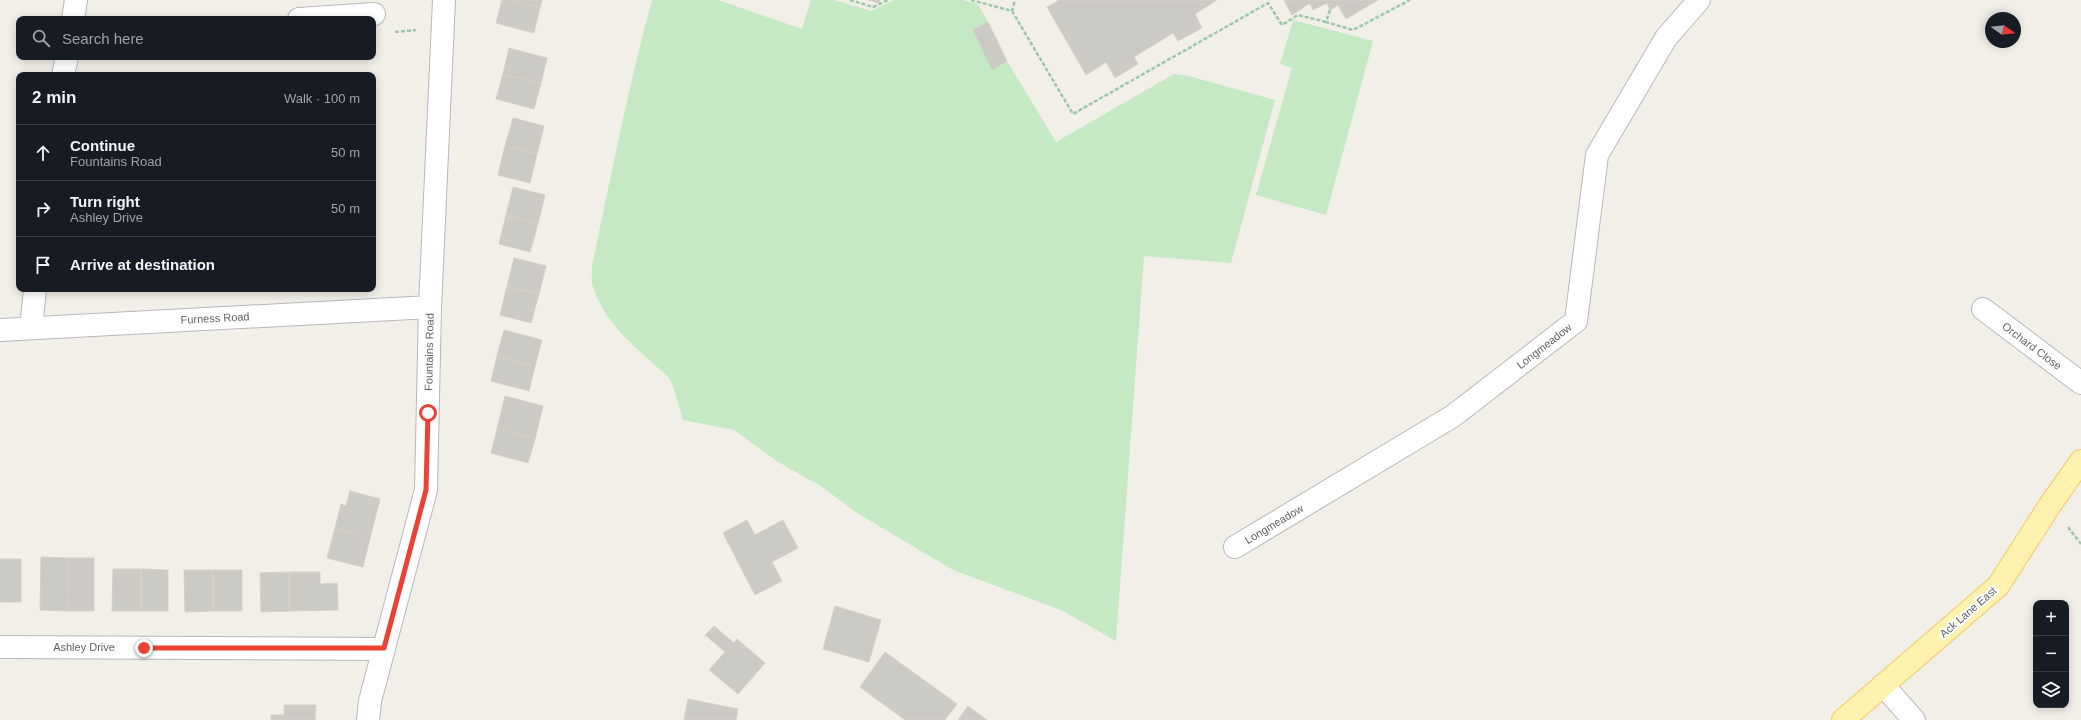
<!DOCTYPE html>
<html lang="en">
<head>
<meta charset="utf-8">
<style>
  body { margin:0; font-family:Arial,sans-serif; background:#20242c; color:#f1f3f6 }
  .controls { position:absolute; right:12px; bottom:12px; display:grid; overflow:hidden; border-radius:8px; box-shadow:0 2px 10px #0003 }
  .controls button { width:36px; height:36px; display:grid; place-items:center; padding:0; border:0; border-bottom:1px solid #363941; background:#171b24; color:#f1f3f6; font:20px sans-serif }
  .compass { position:absolute; left:1985px; top:12px; width:36px; height:36px; border-radius:50%; background:#171b24; box-shadow:0 2px 10px #0003; rotate:104deg }
  .stop { position:absolute; width:12px; height:12px; margin:-9px; border:3px solid #ea4335; border-radius:50%; background:#fff }
  .stop.end { background:#ea4335; border-color:#fff; box-shadow:0 1px 4px #0008 }
  .list { margin:0; padding:0; list-style:none }
  h2 { display:flex; justify-content:space-between; align-items:center; height:52px; margin:0; padding:0 16px; font-size:17px }
  h2 small { font-size:13px; font-weight:400; color:#9ea1a6 }
  .list li { display:grid; grid-template-columns:26px 1fr auto; gap:12px; align-items:center; box-sizing:border-box; height:56px; padding:0 16px; border-top:1px solid #363941 }
  .list b { display:block; font-size:15px; white-space:nowrap }
  .list p { margin:0; font-size:13px; white-space:nowrap; color:#9ea1a6 }
  .list em { font-size:13px; font-style:normal; color:#9ea1a6 }
  .icon { flex:none; width:22px; height:22px; fill:none; stroke:currentColor; stroke-width:2; stroke-linecap:round; stroke-linejoin:round }
  .map { position:relative; flex:none; width:2081px; height:720px; overflow:hidden }
  .search { position:absolute; background:#171b24; box-shadow:0 2px 10px #0003; left:16px; top:16px; width:360px; height:44px; display:flex; align-items:center; gap:10px; box-sizing:border-box; padding:0 14px; border-radius:8px; color:#9ea1a6; font-size:15px }
  .panel { position:absolute; background:#171b24; box-shadow:0 2px 10px #0003; left:16px; top:72px; width:360px; height:220px; border-radius:8px }
  .map>svg:first-child { display:block }
</style>
</head>
<body>
<div class="map">
<svg width="2081" height="720" viewBox="0 0 2081 720">
  <rect width="100%" height="100%" fill="#f1efe8"/>
  <path fill="#c5e8c5" d="M652,0H718L802,29L811,0H834L871,11L894,0H963L978,4L988,22L973,30L992,69L1007,61L1056,142L1174,74L1189,76L1275,100L1231,263L1144,256L1116,641L1061,610L953,570L857,513L821,486L778,462L734,430L683,420L673,386L669,378C641,351 605,326 593,287C591,281 592,273 592,266C611,177 628,87 652,0Z
    M1293,20L1373,41L1326,215L1256,195L1292,68L1280,64Z"/>
  <path fill="#cccac5" stroke="#d6d1c6" d="M502,0H510L540,8L534,33L496,23Z
    M510,0H542L540,8Z
    M868,0H880L879,3Z
    M1059,0H1217L1195,14L1202,28L1178,41L1173,33L1134,57L1138,64L1115,78L1106,62L1086,75L1047,7Z
    M1284,0H1378L1346,19L1338,5L1330,10L1327,3L1313,10L1310,3L1292,15Z
    M988,22L1007,61L992,70L973,30Z
    M509,48L547,58L541,83L503,74Z
    M503,74L541,83L534,109L496,99Z
    M513,118L544,126L537,154L505,146Z
    M505,146L537,154L530,183L498,175Z
    M513,187L545,195L538,224L506,215Z
    M506,215L538,224L530,252L499,244Z
    M514,258L546,266L539,294L507,286Z
    M507,286L539,294L531,323L500,315Z
    M504,330L542,340L535,366L497,356Z
    M497,356L535,366L529,391L491,381Z
    M505,396L543,406L535,439L497,429Z
    M497,429L535,439L528,463L491,453Z
    M350,491L380,499L370,538L335,528L341,504L346,506Z
    M747,520L755,535L783,520L798,548L772,562L782,581L755,595L723,533Z
    M335,528L370,538L363,567L327,558Z
    M41,557L68,558L67,611L40,610Z
    M68,558H94V611H67Z
    M0,559H21V602H0Z
    M113,569H141V611H112Z
    M141,569L168,570V611H141Z
    M184,570H213V611L185,612Z
    M213,570H242V611H213Z
    M289,572H320V584L337,583L338,610L289,611Z
    M289,572V611L261,612L260,573Z
    M835,606L881,620L869,662L823,649Z
    M714,626L734,643L737,639L765,663L738,694L709,670L725,652L705,635Z
    M885,652L957,704L945,720H905L860,687Z
    M688,699L738,709L736,720H684Z
    M284,705H316L315,720H271V715H284Z
    M968,706L987,720H958Z"/>
  <g fill="none" stroke-linecap="round" stroke-linejoin="round">
    <defs>
      <path id="street" d="M73,19L76,0
        M299,19L374,14
        M63,75L67,57
        M1983,309L2081,383
        M31,328L35,289
        M0,330L430,307
        M1235,547L1453,416L1576,321L1597,155L1666,38L1699,0
        M0,647L384,649
        M1883,685L1914,720
        M368,720L370,701L426,490L430,307L444,0"/>
      <path id="primary" d="M1843,720L1998,586L2050,505L2081,461"/>
    </defs>
    <use href="#street" stroke="#b5b8bc" stroke-width="24"/>
    <use href="#primary" stroke="#f2c960" stroke-width="24"/>
    <path stroke="#9cc7a9" stroke-width="2.5" stroke-dasharray="4 2" stroke-linecap="butt" d="M850,0L873,7L888,0
      M971,0L1012,11L1015,0
      M1330,10L1326,22L1353,30L1410,0
      M1012,11L1073,114L1268,3L1282,25L1298,15L1326,22
      M395,32L416,30
      M2068,527L2081,544"/>
    <use href="#street" stroke="#fff" stroke-width="22"/>
    <use href="#primary" stroke="#fff2af" stroke-width="22"/>
  </g>
  <g fill="none" stroke-linecap="round" stroke-linejoin="round">
    <path stroke="#ea4335" stroke-width="5" d="M144,648H384L426,490L428,413"/>
  </g>
  <g text-anchor="middle" stroke-width="4" stroke-linejoin="round" paint-order="stroke">
    <g font-size="11" fill="#5f6368" stroke="#fff">
      <text transform="translate(215 318) rotate(-3)" y="4">Furness Road</text>
      <text transform="translate(1544 346) rotate(-38)" y="4">Longmeadow</text>
      <text transform="translate(2032 346) rotate(37)" y="4">Orchard Close</text>
      <text transform="translate(429 352) rotate(-89)" y="4">Fountains Road</text>
      <text transform="translate(1274 524) rotate(-31)" y="4">Longmeadow</text>
      <text transform="translate(1968 612) rotate(-41)" y="4">Ack Lane East</text>
      <text x="84" y="651">Ashley Drive</text>
    </g>
  </g>
</svg>
<div class="controls">
<button>+</button>
<button>−</button>
<button><svg class="icon" aria-label="layers" viewBox="0 0 24 24"><path d="M12 4l9 5-9 5-9-5zM3 14l9 5 9-5"/></svg></button>
</div>
<svg class="compass" viewBox="-18 -18 36 36"><path d="M0-13l5 13h-10z" fill="#e53935"/><path d="M0 13l5-13h-10z" fill="#9ea1a6"/></svg>
<div class="stop" style="left:428px;top:413px"></div>
<div class="stop end" style="left:144px;top:648px"></div>
<div class="search"><svg class="icon" aria-label="search" viewBox="0 0 24 24"><circle cx="10" cy="10" r="6"/><path d="M15 15l6 6"/></svg>Search here</div>
<section class="panel">
<h2>2 min<small>Walk · 100 m</small></h2>
<ul class="list">
<li><svg class="icon" aria-label="ahead" viewBox="0 0 24 24"><path d="M12 20V5M6 11l6-6 6 6"/></svg><div><b>Continue</b><p>Fountains Road</p></div><em>50 m</em></li>
<li><svg class="icon" aria-label="right" viewBox="0 0 24 24"><path d="M7 20v-9h11M14 6l5 5-5 5"/></svg><div><b>Turn right</b><p>Ashley Drive</p></div><em>50 m</em></li>
<li><svg class="icon" aria-label="arrive" viewBox="0 0 24 24"><path d="M6 21V4h12l-3 4 3 4H6"/></svg><div><b>Arrive at destination</b></div></li>
</ul>
</section>
</div>
</body>
</html>
